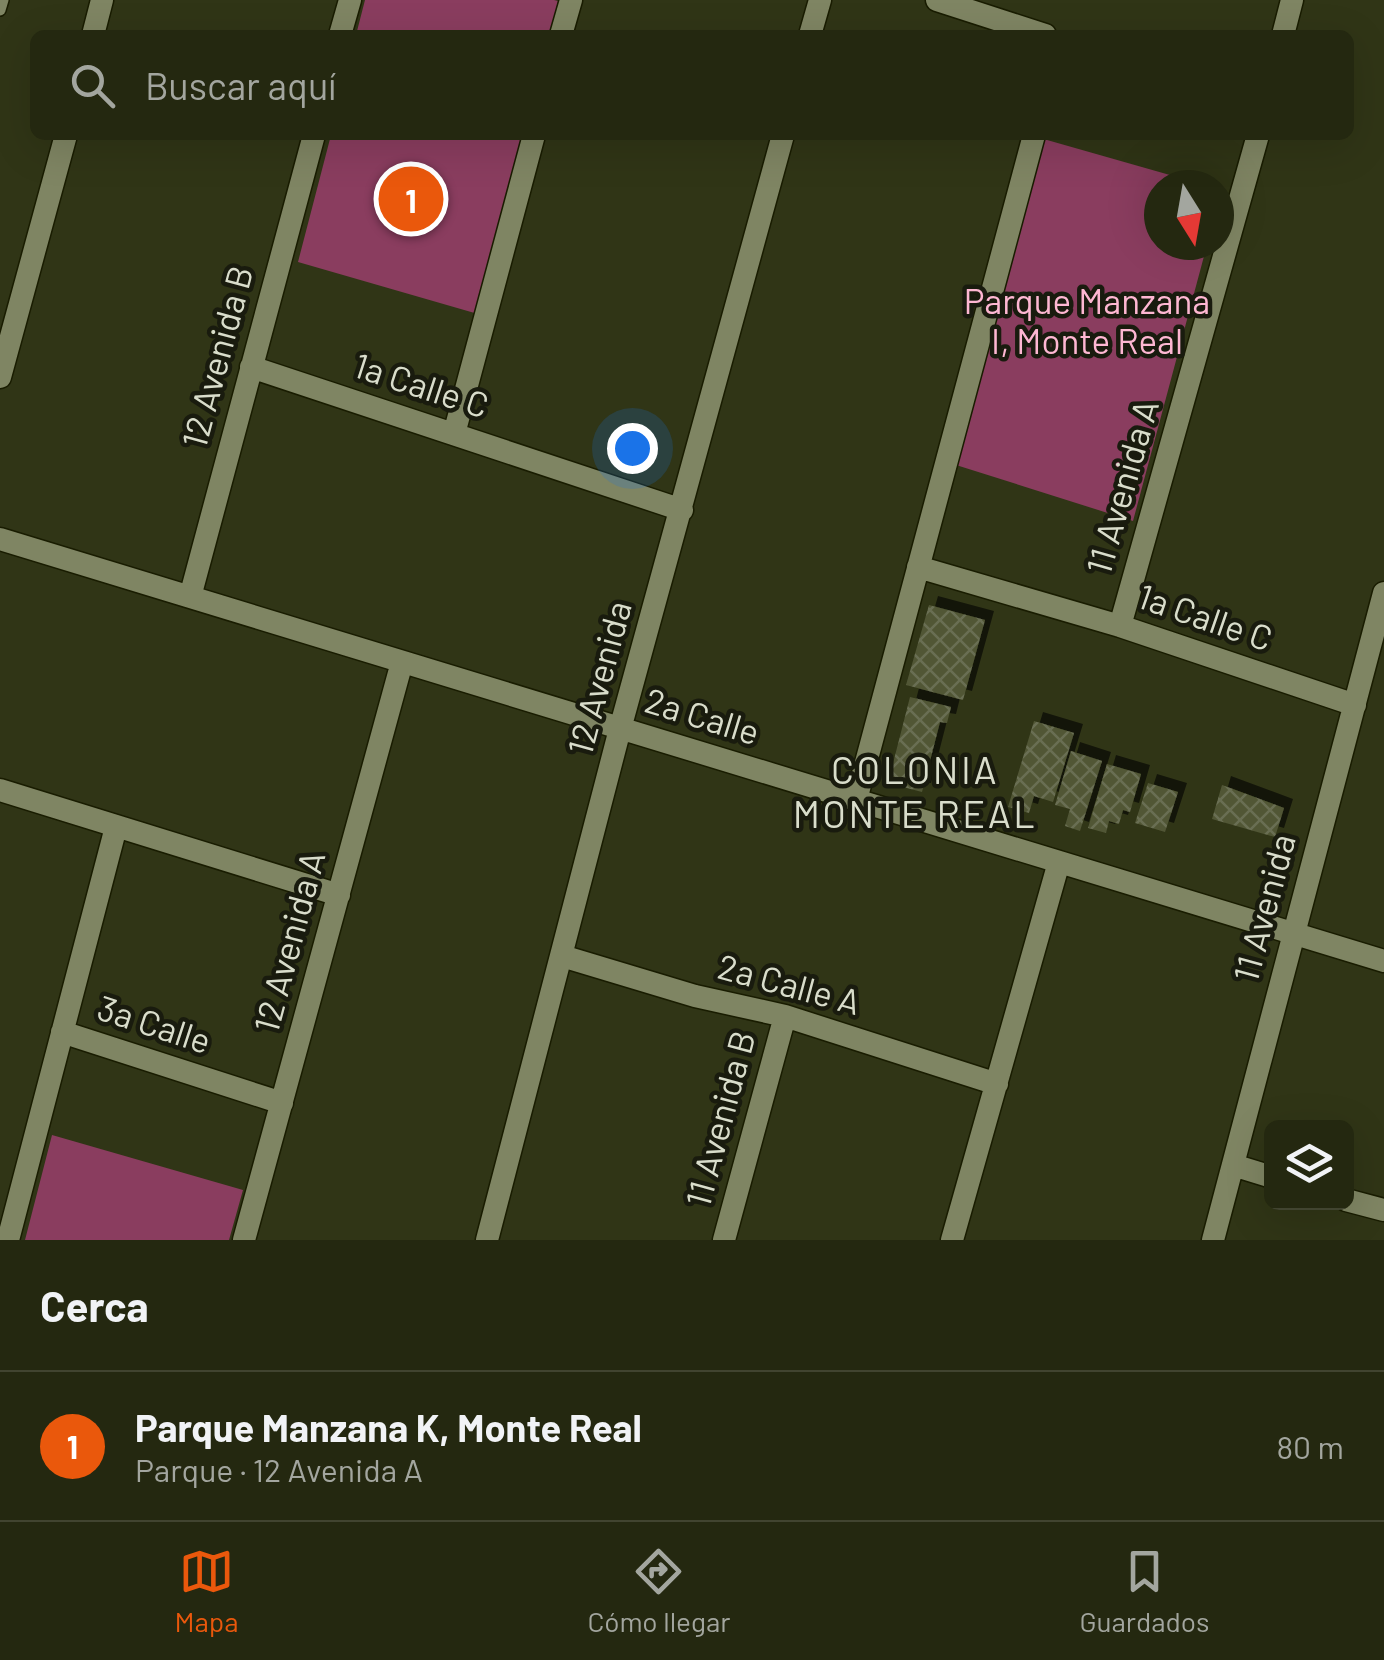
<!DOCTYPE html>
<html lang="es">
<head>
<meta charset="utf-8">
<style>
  body { margin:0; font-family:Barlow,sans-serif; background:#30341e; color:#f1f3f6 }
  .controls { position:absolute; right:30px; bottom:30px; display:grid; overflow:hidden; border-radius:15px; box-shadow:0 10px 40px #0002 }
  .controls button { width:90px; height:90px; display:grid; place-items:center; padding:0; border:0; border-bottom:2px solid #414430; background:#242810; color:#f1f3f6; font:50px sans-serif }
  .compass { position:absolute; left:1144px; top:170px; width:90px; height:90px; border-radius:50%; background:#242810; box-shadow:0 10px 40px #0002; rotate:169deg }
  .you { position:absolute; left:632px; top:448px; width:35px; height:35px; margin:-25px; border:8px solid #fff; border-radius:50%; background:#1a73e8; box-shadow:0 0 0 15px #1a73e833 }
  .badge { display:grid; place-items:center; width:65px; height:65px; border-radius:50%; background:#ea580c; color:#fff; font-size:32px; font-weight:700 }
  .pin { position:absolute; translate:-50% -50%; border:5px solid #fff; box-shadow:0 2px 10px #0006 }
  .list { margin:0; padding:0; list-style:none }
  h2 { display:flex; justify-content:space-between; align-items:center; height:130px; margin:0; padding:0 40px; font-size:42px }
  h2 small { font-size:32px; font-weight:400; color:#a3a69f }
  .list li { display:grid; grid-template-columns:65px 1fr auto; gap:30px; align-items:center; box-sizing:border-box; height:150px; padding:0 40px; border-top:2px solid #414430 }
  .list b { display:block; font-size:38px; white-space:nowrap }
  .list p { margin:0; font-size:32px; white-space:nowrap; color:#a3a69f }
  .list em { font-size:32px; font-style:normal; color:#a3a69f }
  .icon { flex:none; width:55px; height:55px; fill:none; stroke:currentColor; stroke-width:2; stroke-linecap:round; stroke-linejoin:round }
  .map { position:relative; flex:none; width:1384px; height:1240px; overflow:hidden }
  .search { position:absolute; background:#242810; box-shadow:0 10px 40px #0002; left:30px; right:30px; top:30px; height:110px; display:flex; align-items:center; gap:25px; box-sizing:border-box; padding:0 35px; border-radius:15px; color:#a3a69f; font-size:38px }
  .sheet { height:280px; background:#242810 }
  nav { display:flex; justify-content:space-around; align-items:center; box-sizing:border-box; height:140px; border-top:2px solid #414430; background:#242810; font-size:28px; color:#a3a69f }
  nav a { display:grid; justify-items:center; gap:5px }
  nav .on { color:#ea580c }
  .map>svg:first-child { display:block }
</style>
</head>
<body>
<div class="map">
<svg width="1384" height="1240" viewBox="0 0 1384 1240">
  <defs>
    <pattern id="building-cross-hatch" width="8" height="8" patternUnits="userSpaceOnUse" patternTransform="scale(2.5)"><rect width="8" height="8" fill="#515636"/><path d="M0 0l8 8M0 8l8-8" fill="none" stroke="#696e52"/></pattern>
    <filter id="shadow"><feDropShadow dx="9" dy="-9" stdDeviation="0" flood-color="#0009"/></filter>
  </defs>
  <rect width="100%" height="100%" fill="#303516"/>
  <path fill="#8a3d5f" d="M365,0H554L558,1L550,35H356Z
    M331,135H524L478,314L298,262Z
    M1033,136L1205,185H1159V245H1207L1133,521L956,465Z
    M52,1135L243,1190L229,1240H25Z"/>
  <path fill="url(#building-cross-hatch)" filter="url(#shadow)" d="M929,605L985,620L963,700L906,685Z
    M910,697L951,707L947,723L940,722L922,792L888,783Z
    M1034,721L1074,733L1053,802L1034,796L1029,813L1008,807Z
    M1071,751L1102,761L1080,831L1065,826L1070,809L1055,805Z
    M1107,764L1141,774L1130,812L1123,810L1119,824L1109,821L1106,833L1088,828Z
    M1148,783L1178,792L1165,832L1135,823Z
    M1222,785L1284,808L1275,837L1212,819Z"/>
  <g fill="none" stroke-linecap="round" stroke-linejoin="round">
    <defs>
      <path id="service" d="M0,10L3,0"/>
      <path id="minor" d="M937,0L1045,35
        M93,35L102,0
        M340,35L350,0
        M561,35L571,0
        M810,35L820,0
        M1283,35L1292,0
        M251,367L682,510
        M0,377L66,135
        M454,434L534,135
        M0,539L1384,961
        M918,567L1120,626L1355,705
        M190,597L314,135
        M1120,626L1258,135
        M0,790L339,895
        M856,800L1034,135
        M562,956L695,996L785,1016L997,1084
        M62,1032L282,1103
        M1233,1165L1272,1177
        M1346,1200L1384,1210
        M8,1240L116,827
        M244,1240L402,662
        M487,1240L620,729L783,135
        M724,1240L785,1016
        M952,1240L1059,862
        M1213,1240L1384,593"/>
    </defs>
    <use href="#service" stroke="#191c00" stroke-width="14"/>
    <use href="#minor" stroke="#191c00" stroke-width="25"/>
    <use href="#service" stroke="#7f8563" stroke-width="11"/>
    <use href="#minor" stroke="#7f8563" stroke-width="22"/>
  </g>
  <g text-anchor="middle" stroke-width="9" stroke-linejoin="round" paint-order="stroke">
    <g font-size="35" fill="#feb7d2" stroke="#191b0e">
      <text x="1087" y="314">Parque Manzana<tspan x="1087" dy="40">I, Monte Real</tspan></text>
    </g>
    <g font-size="35" fill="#d9ddcb" stroke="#191b0e">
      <text transform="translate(218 357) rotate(-75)" y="12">12 Avenida B</text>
      <text transform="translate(421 386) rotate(18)" y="12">1a Calle C</text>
      <text transform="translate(1123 487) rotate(-74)" y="12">11 Avenida A</text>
      <text transform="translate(1205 618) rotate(19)" y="12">1a Calle C</text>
      <text transform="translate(600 678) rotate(-75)" y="12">12 Avenida</text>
      <text transform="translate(702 717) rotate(17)" y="12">2a Calle</text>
      <text transform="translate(1265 908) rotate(-75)" y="12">11 Avenida</text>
      <text transform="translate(290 942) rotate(-75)" y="12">12 Avenida A</text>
      <text transform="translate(789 985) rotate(15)" y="12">2a Calle A</text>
      <text transform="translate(154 1025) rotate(18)" y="12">3a Calle</text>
      <text transform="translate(721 1119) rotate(-75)" y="12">11 Avenida B</text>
    </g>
    <g font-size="38" letter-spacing="2.5" fill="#d9ddcb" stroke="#191b0e">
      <text x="915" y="784">COLONIA<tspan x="915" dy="44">MONTE REAL</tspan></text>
    </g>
  </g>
</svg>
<div class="controls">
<button><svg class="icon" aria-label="layers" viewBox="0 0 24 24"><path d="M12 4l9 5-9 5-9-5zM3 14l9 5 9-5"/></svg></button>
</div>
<svg class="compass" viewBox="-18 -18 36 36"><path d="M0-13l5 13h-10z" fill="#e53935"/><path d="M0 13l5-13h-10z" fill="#a3a69f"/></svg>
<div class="you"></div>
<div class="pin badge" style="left:411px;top:199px">1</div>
<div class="search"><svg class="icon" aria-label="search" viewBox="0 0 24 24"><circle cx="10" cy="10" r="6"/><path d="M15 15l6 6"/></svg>Buscar aquí</div>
</div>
<section class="sheet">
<h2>Cerca<small></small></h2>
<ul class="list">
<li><span class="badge">1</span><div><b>Parque Manzana K, Monte Real</b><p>Parque · 12 Avenida A</p></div><em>80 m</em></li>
</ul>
</section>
<nav>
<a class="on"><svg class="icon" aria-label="map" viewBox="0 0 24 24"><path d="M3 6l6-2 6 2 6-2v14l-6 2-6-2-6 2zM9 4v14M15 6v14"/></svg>Mapa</a>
<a><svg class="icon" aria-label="directions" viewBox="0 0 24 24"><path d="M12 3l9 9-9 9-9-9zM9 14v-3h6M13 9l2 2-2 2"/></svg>Cómo llegar</a>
<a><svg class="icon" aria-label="saved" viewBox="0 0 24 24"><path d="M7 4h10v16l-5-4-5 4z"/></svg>Guardados</a>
</nav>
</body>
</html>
